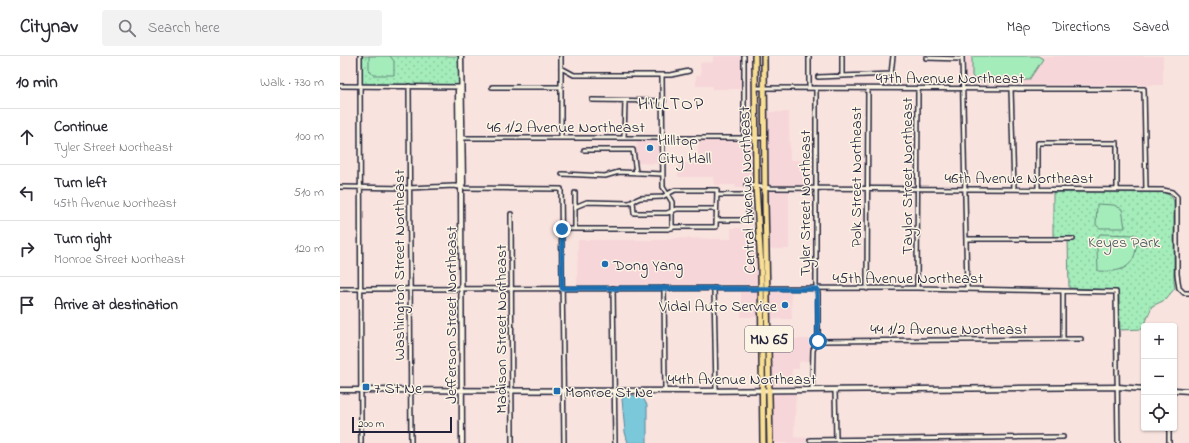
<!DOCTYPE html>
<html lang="en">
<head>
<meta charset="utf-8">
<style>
  body { margin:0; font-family:"Indie Flower",sans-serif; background:#f2f2f3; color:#2b2b33 }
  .controls { position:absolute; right:12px; bottom:12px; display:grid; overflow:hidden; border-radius:4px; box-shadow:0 1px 3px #0004 }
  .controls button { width:36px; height:36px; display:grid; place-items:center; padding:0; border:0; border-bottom:1px solid #e1e1e2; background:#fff; color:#2b2b33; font:20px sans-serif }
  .scale { position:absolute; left:12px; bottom:10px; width:100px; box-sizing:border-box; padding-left:4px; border:2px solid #22223b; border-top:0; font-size:11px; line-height:14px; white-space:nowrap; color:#22223b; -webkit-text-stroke:3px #fcf5e5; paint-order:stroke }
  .stop { position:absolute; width:12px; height:12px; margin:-9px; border:3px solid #1f6fb2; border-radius:50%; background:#fff }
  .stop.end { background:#1f6fb2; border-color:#fff; box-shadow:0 1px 4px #0008 }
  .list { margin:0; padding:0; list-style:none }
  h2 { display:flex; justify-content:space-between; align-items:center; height:52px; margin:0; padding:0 16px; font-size:17px }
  h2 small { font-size:13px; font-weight:400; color:#7c7c81 }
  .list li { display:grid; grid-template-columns:26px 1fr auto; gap:12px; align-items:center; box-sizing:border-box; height:56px; padding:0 16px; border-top:1px solid #e1e1e2 }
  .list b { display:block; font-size:15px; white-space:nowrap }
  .list p { margin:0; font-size:13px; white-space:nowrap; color:#7c7c81 }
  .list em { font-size:13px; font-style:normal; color:#7c7c81 }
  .icon { flex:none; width:22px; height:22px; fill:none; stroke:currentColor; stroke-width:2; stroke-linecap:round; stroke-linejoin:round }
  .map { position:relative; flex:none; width:849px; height:387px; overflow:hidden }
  header { display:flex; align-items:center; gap:24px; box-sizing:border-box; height:56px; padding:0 20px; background:#fff; border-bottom:1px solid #e1e1e2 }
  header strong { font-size:19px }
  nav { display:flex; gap:22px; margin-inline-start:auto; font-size:14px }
  .search { width:280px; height:36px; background:#f2f2f3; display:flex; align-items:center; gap:10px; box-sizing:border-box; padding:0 14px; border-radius:4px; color:#7c7c81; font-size:15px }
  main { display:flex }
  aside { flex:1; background:#fff }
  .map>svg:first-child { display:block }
</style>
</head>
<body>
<header>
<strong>Citynav</strong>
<div class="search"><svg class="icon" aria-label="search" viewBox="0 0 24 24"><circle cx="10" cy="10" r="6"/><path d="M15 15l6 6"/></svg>Search here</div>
<nav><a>Map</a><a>Directions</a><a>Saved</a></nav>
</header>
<main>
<aside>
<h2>10 min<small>Walk · 730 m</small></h2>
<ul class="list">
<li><svg class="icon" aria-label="ahead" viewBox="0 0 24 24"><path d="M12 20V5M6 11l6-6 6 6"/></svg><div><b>Continue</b><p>Tyler Street Northeast</p></div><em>100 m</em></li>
<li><svg class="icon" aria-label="left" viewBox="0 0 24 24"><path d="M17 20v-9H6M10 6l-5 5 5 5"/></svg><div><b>Turn left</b><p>45th Avenue Northeast</p></div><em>510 m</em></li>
<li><svg class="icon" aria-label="right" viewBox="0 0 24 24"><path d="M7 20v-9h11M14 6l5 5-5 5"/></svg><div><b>Turn right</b><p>Monroe Street Northeast</p></div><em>120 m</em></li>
<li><svg class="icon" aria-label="arrive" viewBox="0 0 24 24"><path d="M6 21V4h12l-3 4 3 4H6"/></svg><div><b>Arrive at destination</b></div></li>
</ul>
</aside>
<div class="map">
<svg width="849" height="387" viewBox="0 0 849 387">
  <defs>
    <pattern id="grass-dots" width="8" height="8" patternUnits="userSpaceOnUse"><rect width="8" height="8" fill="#a4ecba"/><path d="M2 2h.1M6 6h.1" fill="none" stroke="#8dcaa1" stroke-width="1.8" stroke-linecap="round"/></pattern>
  </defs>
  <rect width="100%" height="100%" fill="#f9e3de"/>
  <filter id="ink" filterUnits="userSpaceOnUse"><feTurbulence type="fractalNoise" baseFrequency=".025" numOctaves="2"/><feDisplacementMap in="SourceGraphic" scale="8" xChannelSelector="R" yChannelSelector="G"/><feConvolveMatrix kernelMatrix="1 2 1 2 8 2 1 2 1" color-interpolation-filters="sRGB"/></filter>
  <g filter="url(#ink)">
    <path fill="#f7d6d9" d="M373,0H402V33H372V30H356V19H361L360,7L373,6Z
      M626,0H823V29L626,28Z
      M428,56H449L450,104H468V129H429Z
      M297,84L320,85L321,108L296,107Z
      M358,84L412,85V124L407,132H396L395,129H374L373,121H338V107H358Z
      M432,134H449V193H430L428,137Z
      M391,172H415L418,228L237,229L238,184H326L337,182L391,183Z
      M419,235V261H401V236Z
      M451,235L452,263H431L430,236Z
      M447,283H475L469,305L459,306V313H452V329H434L431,325V286H446Z
      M456,337L454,381L467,382V387H432L431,340L436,338Z"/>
    <path fill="url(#grass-dots)" stroke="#63877a" d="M22,0H122V29L22,28Z
      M713,136H823L831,140L834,145V225L835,232L825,244L812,250L803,273L780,274L779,239L777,234L729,232L728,182H713Z"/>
    <path fill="#a4ecba" stroke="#63877a" d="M29,0H50L54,5V19H33L29,14Z
      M632,0H698L703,3L689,24H636L632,20Z
      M757,148L774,149L782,153L785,172H760L756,169Z
      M760,178L797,179C797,209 787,217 758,215C758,206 755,183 760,178Z"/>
    <path fill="#7cc8db" stroke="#58869b" d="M288,338L303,342L307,349V387H288L285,376L282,343Z"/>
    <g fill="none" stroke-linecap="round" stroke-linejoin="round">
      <defs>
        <path id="minor" d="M20,0L21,387
          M221,0V81
          M502,0V19
          M622,0L627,232
          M586,2L622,3
          M221,12L234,19H331L349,15
          M322,19L323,131L332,146V172
          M478,21L551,18L553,0
          M0,30L121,31
          M69,30L71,387
          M152,31H221
          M415,32L804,33L806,134
          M469,32V0
          M671,33L674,133
          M252,44L324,45
          M124,82H424
          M284,82L285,45
          M404,82V0
          M244,94H293L296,117
          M222,118L265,120L279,116L323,118
          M406,129L431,132L823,134L832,136L837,141V218L839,232L844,237H849
          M0,131L69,132L114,130L125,132L221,133L224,387
          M698,133V87H777V134
          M293,145L294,157H327L337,153H376
          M171,158L172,387
          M376,164H409L407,139H377
          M235,172V137
          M222,173H328L334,171H376L377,134H335L322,141L300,142L289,147L247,146L235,151
          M627,183H733
          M273,232L275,387
          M324,232L325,334
          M374,232L376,335
          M577,232L578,33
          M0,233L577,232L776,236L778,387
          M527,233L528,33
          M723,283V235
          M478,285L741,283
          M472,334L473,294L478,285V238L476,230V32
          M495,334L496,383
          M829,372V387
          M470,384L723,381"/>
        <path id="tertiary" d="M121,0L123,127L121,131L122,387
          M121,131L119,127L118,34L121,31
          M0,334L354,335L778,331L804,333
          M834,334L849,335"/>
        <path id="primary" d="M415,0L416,130L421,210L423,387
          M424,0L425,146L430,387"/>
      </defs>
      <use href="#minor" stroke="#22223b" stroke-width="6"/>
      <use href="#tertiary" stroke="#22223b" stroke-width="7"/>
      <use href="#primary" stroke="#22223b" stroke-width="8"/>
      <use href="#minor" stroke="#fcf5e5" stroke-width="3"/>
      <use href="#tertiary" stroke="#fcf5e5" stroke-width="4"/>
      <use href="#primary" stroke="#f9df96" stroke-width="5"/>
    </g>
  </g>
  <g fill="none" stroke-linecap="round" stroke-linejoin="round" filter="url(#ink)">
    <path stroke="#1f6fb2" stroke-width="5" d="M222,173V232L477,233L478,285"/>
  </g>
  <g fill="#1f6fb2" stroke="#fcf5e5" stroke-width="1.5">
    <circle cx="310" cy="92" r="4"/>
    <circle cx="265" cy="208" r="4"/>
    <circle cx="445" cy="249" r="4"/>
    <rect x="22" y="327" width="8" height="8" rx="2"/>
    <rect x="213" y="331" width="8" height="8" rx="2"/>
  </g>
  <g text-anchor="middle" stroke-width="3" stroke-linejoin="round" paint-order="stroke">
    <rect fill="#fcf5e5" stroke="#63616e" stroke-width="1" x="405" y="270" width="48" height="26" rx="3"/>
    <g font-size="15" font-weight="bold" fill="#22223b">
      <text x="429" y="288">MN 65</text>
    </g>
    <g font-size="16" fill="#22223b" stroke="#fcf5e5">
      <text x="610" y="27">47th Avenue Northeast</text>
      <text x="226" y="76">46 1/2 Avenue Northeast</text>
      <text transform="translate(566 120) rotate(-90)" y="6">Taylor Street Northeast</text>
      <text transform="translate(515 121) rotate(-90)" y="6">Polk Street Northeast</text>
      <text x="679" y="127">46th Avenue Northeast</text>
      <text transform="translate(406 134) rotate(-92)" y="6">Central Avenue Northeast</text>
      <text transform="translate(464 147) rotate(-90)" y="6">Tyler Street Northeast</text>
      <text transform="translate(58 209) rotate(-90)" y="6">Washington Street Northeast</text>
      <text x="568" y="227">45th Avenue Northeast</text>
      <text transform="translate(110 259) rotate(-90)" y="6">Jefferson Street Northeast</text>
      <text x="609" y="278">44 1/2 Avenue Northeast</text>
      <text transform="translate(160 273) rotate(-90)" y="6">Madison Street Northeast</text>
      <text x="402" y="328">44th Avenue Northeast</text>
    </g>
    <g font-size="16" fill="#22223b" stroke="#fcf5e5" text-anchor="start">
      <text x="318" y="89">Hilltop<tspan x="318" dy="18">City Hall</tspan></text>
      <text x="273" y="214">Dong Yang</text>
      <text x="437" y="255" text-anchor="end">Vidal Auto Service</text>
      <text x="34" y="337">7 St Ne</text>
      <text x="225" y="341">Monroe St Ne</text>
    </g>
    <g font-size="16" fill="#42545b" stroke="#fcf5e5">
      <text x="784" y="191">Keyes Park</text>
    </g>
    <g font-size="18" letter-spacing="1" fill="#22223b" stroke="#fcf5e5">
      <text x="331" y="53">HILLTOP</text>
    </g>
  </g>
</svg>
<div class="controls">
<button>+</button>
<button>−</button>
<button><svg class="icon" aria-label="locate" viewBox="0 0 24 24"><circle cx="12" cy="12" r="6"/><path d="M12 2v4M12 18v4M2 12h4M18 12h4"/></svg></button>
</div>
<div class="scale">200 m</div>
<div class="stop" style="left:478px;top:285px"></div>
<div class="stop end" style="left:222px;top:173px"></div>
</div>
</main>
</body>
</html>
